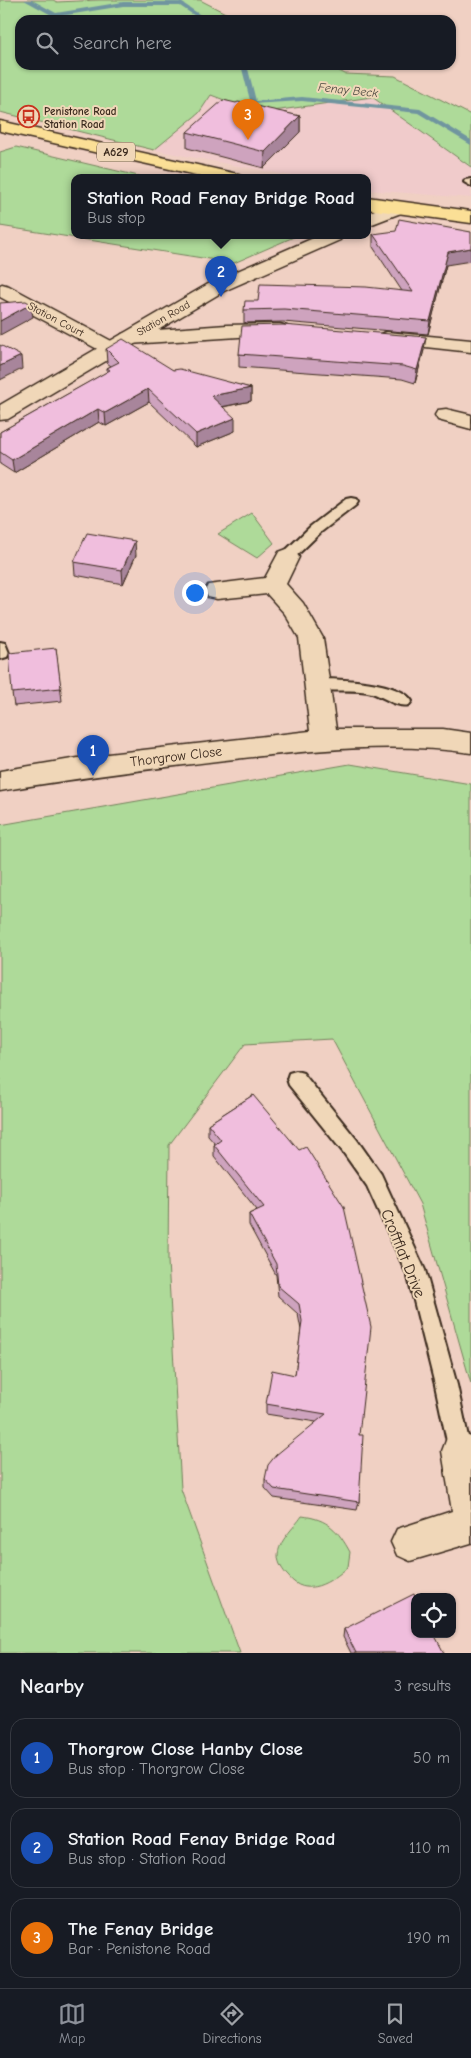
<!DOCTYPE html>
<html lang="en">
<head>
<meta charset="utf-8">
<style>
  body { margin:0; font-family:"Comic Neue",sans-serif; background:#242831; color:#f1f3f6 }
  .controls { position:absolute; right:15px; bottom:15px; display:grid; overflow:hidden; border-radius:10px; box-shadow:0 1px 4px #0004 }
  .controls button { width:45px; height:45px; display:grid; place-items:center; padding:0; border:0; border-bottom:1px solid #363941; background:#171b24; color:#f1f3f6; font:25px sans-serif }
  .you { position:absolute; left:194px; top:592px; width:18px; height:18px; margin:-12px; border:4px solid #fff; border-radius:50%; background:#1a73e8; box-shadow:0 0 0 8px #1a73e833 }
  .badge { display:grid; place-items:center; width:32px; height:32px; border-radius:50%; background:#8c9099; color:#fff; font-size:16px; font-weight:700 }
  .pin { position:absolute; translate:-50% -41px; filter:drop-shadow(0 1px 2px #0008) }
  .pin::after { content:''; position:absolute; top:26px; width:18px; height:15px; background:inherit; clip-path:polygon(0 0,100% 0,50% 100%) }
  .popup { position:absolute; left:71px; top:174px; width:300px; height:65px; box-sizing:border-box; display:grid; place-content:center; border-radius:10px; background:#171b24; filter:drop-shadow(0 1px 4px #0005); font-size:16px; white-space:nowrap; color:#9ea1a6 }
  .popup b { font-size:19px; color:#f1f3f6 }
  .popup::after { content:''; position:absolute; left:50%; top:100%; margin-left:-10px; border:10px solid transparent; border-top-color:#171b24 }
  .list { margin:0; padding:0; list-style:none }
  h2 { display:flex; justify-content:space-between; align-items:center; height:65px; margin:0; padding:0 20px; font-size:21px }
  h2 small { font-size:16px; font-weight:400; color:#9ea1a6 }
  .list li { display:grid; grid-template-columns:32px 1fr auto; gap:15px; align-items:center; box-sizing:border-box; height:80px; margin:0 10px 10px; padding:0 10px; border:1px solid #363941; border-radius:15px }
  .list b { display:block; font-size:19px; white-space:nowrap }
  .list p { margin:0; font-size:16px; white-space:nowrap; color:#9ea1a6 }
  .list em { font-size:16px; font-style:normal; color:#9ea1a6 }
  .icon { flex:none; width:28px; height:28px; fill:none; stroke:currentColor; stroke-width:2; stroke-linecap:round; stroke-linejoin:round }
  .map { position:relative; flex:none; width:471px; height:1653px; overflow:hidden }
  .search { position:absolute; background:#171b24; box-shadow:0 1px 4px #0004; left:15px; right:15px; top:15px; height:55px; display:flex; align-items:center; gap:12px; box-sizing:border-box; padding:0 18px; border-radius:15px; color:#9ea1a6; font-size:19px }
  .sheet { height:335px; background:#171b24 }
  nav { display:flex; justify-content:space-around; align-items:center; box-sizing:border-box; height:70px; border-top:1px solid #363941; background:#171b24; font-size:14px; color:#9ea1a6 }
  nav a { display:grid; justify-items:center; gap:2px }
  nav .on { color:#8c9099 }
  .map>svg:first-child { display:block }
</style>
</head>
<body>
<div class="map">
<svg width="471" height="1653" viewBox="0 0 471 1653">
  <rect width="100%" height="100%" fill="#f0d0c3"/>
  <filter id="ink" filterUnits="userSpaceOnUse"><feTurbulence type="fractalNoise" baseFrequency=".02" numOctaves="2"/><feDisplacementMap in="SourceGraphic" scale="10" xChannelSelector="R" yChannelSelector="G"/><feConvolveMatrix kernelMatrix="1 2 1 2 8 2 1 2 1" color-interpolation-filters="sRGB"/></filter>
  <g filter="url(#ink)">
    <path fill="#f0cbcb" d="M211,95L259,113L372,97L471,167V198L367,190V178H302L154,150L199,113Z"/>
    <path fill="#aeda99" stroke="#74825c" d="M0,0H53L57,2L100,0H200L239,20H20V65H328L345,74L395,76L471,115V167L372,97L259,113L211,95L199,113L154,150L0,112Z
      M16,147L147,178H75V236H296L234,263L0,226V152Z
      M252,513L274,543L257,558L218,534Z
      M350,764L471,784V1384L420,1204L332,1039L245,1044L169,1145L168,1261L181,1489L240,1653H0V825Z
      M302,1516C328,1519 338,1530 350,1552L348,1567C331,1582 306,1599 288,1576C283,1571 278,1563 278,1556C278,1541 294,1528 302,1516Z"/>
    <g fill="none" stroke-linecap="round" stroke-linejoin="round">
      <path fill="#70959f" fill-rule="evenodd" d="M24,0H32L56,13L123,2H181L208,20H201L180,6H123L55,17Z
        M241,65H247L256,101L302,97L420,109L471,140V145L418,113L302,101L251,104Z"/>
      <defs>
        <path id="service" d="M471,179V186L464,182L465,180Z
          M351,498L356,499L358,502L356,505L321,532L292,560H282L280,557L282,554L311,526L346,499Z
          M0,642L5,643L9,653L7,657L0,659Z
          M318,679C339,679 400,681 412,701L409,705C397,708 384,697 372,693C353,688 331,693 313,688L310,684L313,680Z
          M296,1071L303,1073L357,1140L381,1174L425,1270L457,1385L471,1451L468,1459L460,1462L452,1459L449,1451L435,1385L408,1277L367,1186L343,1152L289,1085L287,1079L289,1073Z"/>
        <path id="minor" d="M2,284L9,286L117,344L120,348L117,352L110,354L103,352L0,297V285Z
          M280,324L287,326L290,330L287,334L129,344L122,342L119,338L122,334L129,332L227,325Z
          M387,332L471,340V352L380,342L377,338L380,334Z
          M446,409L471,415V429L438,420L435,415L438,410Z
          M287,549L295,552L299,557L286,584L303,603L323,638L336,729H443L471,733V753C390,741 306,751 225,760C150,769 75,778 0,791V771L90,756L310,731L299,638L285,614L267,594L217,599L208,597L205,591L208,585L265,578L279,552Z
          M460,1433L471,1437V1543L410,1561L397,1555L391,1542L397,1529L452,1511L442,1451L447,1438Z"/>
        <path id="tertiary" d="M394,203L401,205L403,209L401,213L367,226V213Z
          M318,236H342L340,240L224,291L8,419L0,420V405L210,283Z"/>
        <path id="trunk" d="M0,121L233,173L239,174L242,178H210L0,131Z
          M367,197L471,211V223L367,209Z"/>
      </defs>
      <use href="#service" stroke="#3b2a1e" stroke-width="4"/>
      <use href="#minor" stroke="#3b2a1e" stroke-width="3"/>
      <use href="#tertiary" stroke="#3b2a1e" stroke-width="3"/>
      <use href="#trunk" stroke="#3b2a1e" stroke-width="3"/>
      <use href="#service" fill="#f0d7b8" fill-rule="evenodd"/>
      <use href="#minor" fill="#f0d7b8" fill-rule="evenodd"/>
      <use href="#tertiary" fill="#f0d7b8" fill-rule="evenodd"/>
      <use href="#trunk" fill="#fbdf96" fill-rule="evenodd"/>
    </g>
    <path fill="#cea3be" stroke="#3b2a1e" d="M236,103L300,116V132L264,168L187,148V132Z
      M373,234L446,265L428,334L283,322L244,323V310L258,301L402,291L373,247Z
      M106,349L173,370L251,388V401L223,407L235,431L196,447L149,402L106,426L99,422L14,473L0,464V432L107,372V368L111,366L107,363Z
      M424,350L415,383L402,379L239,367V354Z
      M136,555L123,584L75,575L74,562Z
      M56,648L62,701L14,706L12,693Z
      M253,1095L359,1435V1502L357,1510L274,1498L265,1488V1479L316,1422L266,1414V1404L295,1375L301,1330L298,1314L278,1296L276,1275L249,1225V1214L257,1210L214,1156V1145L215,1144L208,1136V1124Z
      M344,1629L444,1653H351L343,1637Z"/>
    <path fill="#a8859b" stroke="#3b2a1e" d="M300,116V132L264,168L265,152Z
      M471,248V261L446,265L428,334L430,321L448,252Z
      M31,304L33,317L0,335V321Z
      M426,337L424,350L415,383L417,370Z
      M21,356L22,369L0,380V366Z
      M251,388V401L211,409V396Z
      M148,389L149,402L106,426L105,413Z
      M98,409L99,422L14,473L12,460Z
      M235,418V431L196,447V434Z
      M135,541L136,555L123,584L122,570Z"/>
    <path fill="#f0bedd" stroke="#3b2a1e" d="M223,100L236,103L238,102L300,116L265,152L187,132Z
      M399,219L471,232V248L448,252L430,321L284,309L244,310L245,301H258L260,284L366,287L413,292L373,234L396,231Z
      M26,301L31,304L0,321V303Z
      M283,325L426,337L417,370L403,366L239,354L242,326Z
      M123,339L173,370L180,369L251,388L211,396L235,418L196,434L148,389L105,413L98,409L12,460L0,452V432L110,370L107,368L119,362L106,349Z
      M0,345L21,356L0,366Z
      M87,533L135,541L122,570L74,562Z
      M56,648L61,688L12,693L9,653Z
      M253,1095L299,1150L306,1147L344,1207L371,1327L359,1435H363L359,1502L274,1489L265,1479L268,1465L276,1455L326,1414L266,1404L272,1370L295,1375L302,1321L299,1304L278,1286L276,1264L249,1214L264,1207L214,1145L221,1140L208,1124Z
      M414,1594L415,1597V1634H434L444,1653H356L344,1629Z"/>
  </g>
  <defs>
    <symbol id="bus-ring" viewBox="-11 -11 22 22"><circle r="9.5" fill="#f0d7b8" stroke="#c8321e" stroke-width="1.5"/><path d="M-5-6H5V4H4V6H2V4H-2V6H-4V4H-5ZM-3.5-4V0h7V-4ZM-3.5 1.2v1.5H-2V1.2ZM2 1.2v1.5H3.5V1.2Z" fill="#c8321e"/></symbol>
  </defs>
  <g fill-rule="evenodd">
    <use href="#bus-ring" x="16" y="104" width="25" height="25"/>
  </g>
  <g text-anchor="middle" stroke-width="4" stroke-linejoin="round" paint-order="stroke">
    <g font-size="11" font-weight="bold" fill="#3b2a1e" stroke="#f0d7b8" text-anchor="start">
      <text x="44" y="115">Penistone Road<tspan x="44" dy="13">Station Road</tspan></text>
    </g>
    <g font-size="11" fill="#3b2a1e" stroke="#f0d7b8">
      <text transform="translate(163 318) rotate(-30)" y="4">Station Road</text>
      <text transform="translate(56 319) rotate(28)" y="4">Station Court</text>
    </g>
    <g font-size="12" font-style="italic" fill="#48453e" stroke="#f0d7b8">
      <text transform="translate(348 90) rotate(6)" y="4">Fenay Beck</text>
    </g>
    <rect fill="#f0d7b8" stroke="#715e4c" stroke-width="1" x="97" y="142.5" width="38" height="19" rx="4"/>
    <g font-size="12" font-weight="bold" fill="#3b2a1e">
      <text x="116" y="156">A629</text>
    </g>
    <g font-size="14" fill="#3b2a1e" stroke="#f0d7b8">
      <text transform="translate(176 756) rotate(-7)" y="5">Thorgrow Close</text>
    </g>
    <g font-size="16" fill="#3b2a1e" stroke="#f0d7b8">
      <text transform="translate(404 1253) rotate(68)" y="6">Croftflat Drive</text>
    </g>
  </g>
</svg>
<div class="controls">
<button><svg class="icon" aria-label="locate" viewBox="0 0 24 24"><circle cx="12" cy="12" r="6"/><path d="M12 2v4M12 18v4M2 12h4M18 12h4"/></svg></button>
</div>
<div class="you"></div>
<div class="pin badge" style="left:93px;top:776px;background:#1a4fb4">1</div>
<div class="pin badge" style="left:221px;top:297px;background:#1a4fb4">2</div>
<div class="popup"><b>Station Road Fenay Bridge Road</b>Bus stop</div>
<div class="pin badge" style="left:248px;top:140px;background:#e8710a">3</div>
<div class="search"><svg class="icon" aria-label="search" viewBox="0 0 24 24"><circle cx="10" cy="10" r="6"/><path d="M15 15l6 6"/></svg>Search here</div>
</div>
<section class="sheet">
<h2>Nearby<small>3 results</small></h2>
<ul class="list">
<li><span class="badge" style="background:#1a4fb4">1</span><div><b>Thorgrow Close Hanby Close</b><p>Bus stop · Thorgrow Close</p></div><em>50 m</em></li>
<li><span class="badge" style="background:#1a4fb4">2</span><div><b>Station Road Fenay Bridge Road</b><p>Bus stop · Station Road</p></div><em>110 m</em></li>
<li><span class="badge" style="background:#e8710a">3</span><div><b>The Fenay Bridge</b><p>Bar · Penistone Road</p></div><em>190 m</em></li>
</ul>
</section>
<nav>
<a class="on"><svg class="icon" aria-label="map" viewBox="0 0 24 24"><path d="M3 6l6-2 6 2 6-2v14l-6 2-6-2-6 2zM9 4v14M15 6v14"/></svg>Map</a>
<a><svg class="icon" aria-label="directions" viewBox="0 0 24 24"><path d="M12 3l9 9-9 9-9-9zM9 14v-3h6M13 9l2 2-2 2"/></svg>Directions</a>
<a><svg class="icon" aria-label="saved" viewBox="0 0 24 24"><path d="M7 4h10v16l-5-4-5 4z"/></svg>Saved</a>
</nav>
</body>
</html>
